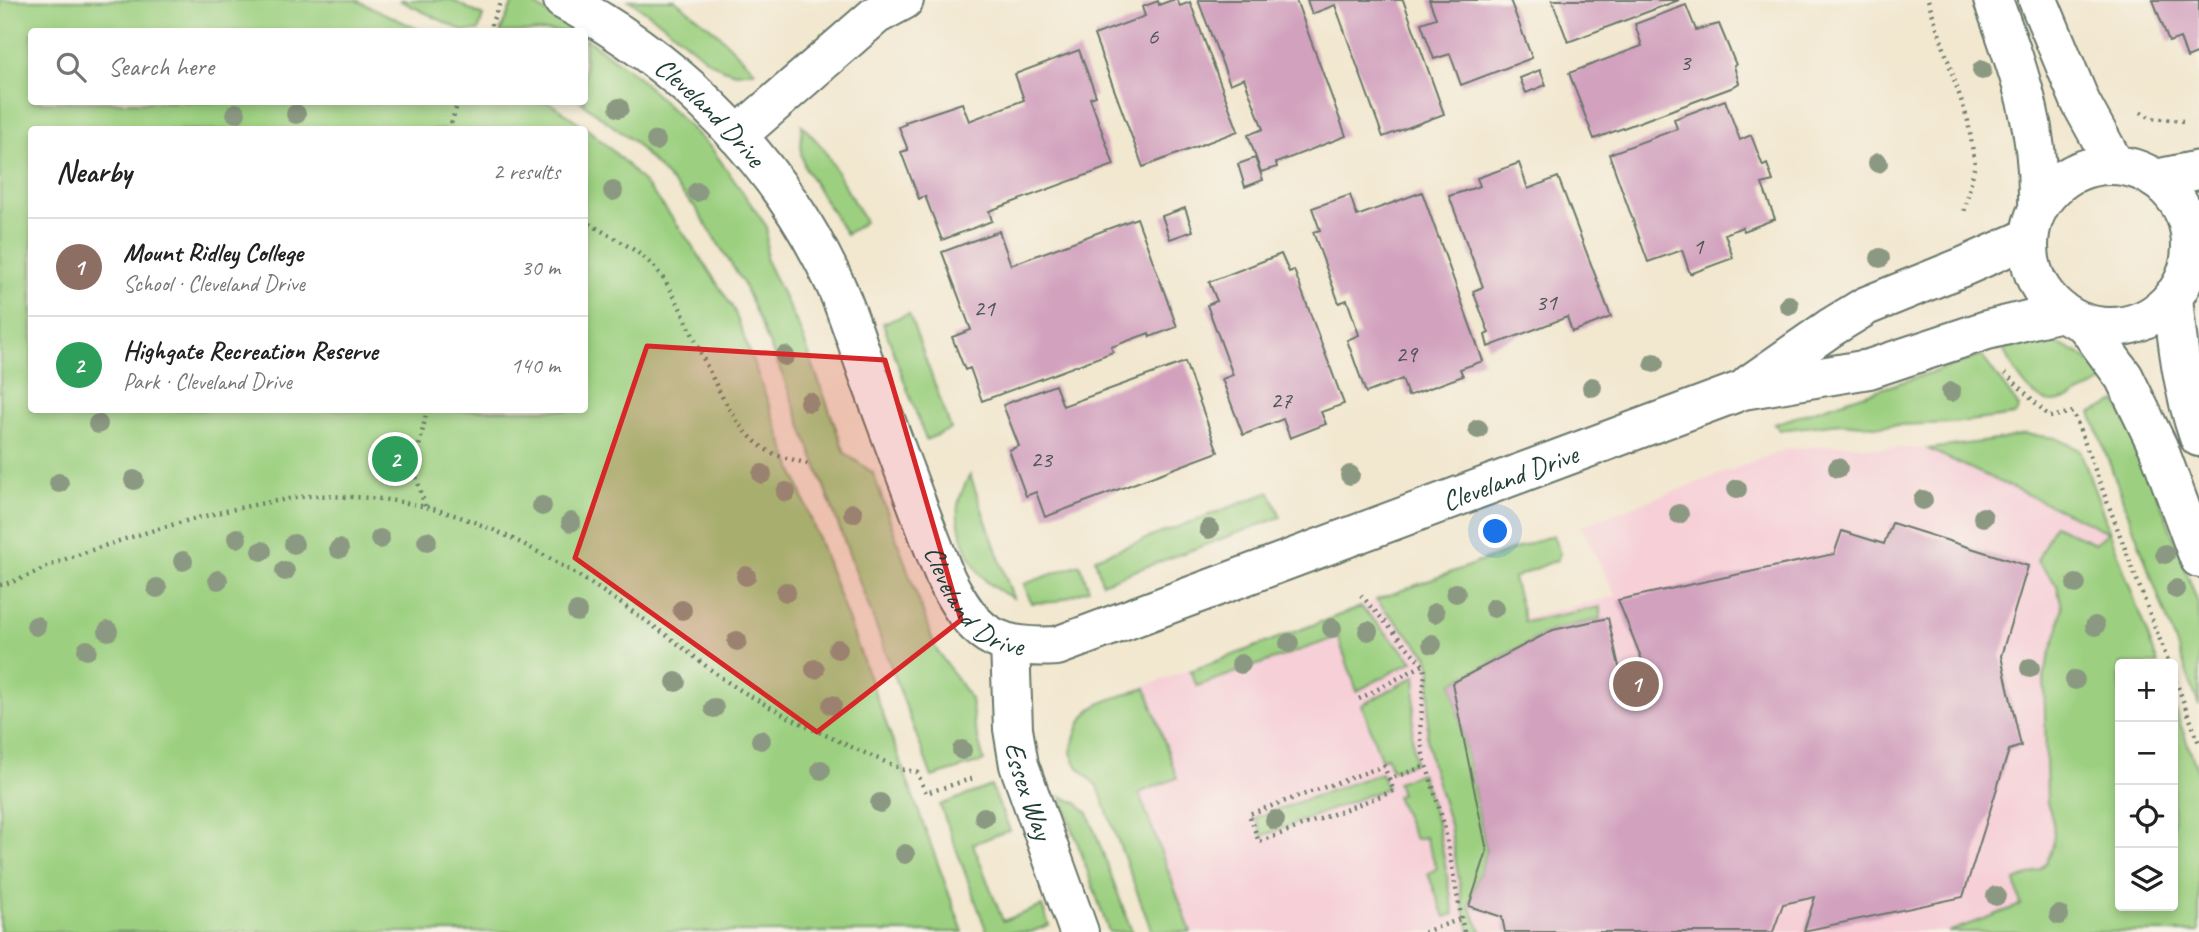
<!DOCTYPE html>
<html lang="en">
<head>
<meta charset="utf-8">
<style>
  body { margin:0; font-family:Caveat,sans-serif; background:#f2f2f2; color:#222 }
  .controls { position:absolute; right:21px; bottom:21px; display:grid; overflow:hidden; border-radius:7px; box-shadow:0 4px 10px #0003 }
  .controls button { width:63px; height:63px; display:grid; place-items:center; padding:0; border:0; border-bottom:2px solid #e0e0e0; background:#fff; color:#222; font:35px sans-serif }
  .you { position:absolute; left:1496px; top:532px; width:24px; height:24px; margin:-18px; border:5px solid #fff; border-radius:50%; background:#1a73e8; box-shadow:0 0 0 10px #1a73e833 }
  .badge { display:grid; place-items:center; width:46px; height:46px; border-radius:50%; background:#2563eb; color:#fff; font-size:23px; font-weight:700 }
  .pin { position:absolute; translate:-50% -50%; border:4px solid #fff; box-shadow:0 2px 7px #0006 }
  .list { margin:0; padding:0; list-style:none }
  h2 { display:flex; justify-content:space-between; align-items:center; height:91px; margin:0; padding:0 28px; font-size:30px }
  h2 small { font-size:23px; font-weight:400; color:#767676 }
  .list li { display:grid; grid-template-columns:46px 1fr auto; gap:21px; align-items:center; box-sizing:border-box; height:98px; padding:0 28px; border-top:2px solid #e0e0e0 }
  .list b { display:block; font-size:26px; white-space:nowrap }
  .list p { margin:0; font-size:23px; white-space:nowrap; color:#767676 }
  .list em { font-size:23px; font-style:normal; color:#767676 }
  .icon { flex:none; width:38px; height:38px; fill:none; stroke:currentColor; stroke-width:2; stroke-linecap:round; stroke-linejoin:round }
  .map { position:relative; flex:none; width:2199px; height:932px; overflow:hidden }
  .search { position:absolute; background:#fff; box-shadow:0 4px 10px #0003; left:28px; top:28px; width:560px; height:77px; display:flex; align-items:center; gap:18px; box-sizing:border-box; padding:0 24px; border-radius:7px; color:#767676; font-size:26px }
  .panel { position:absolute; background:#fff; box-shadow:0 4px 10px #0003; left:28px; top:126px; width:560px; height:287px; border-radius:7px }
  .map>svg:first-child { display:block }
</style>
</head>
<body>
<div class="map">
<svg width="2199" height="932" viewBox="0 0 2199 932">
  <rect width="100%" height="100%" fill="#f7f3e8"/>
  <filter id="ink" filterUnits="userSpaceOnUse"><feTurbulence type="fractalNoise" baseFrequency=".0143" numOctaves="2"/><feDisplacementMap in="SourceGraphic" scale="14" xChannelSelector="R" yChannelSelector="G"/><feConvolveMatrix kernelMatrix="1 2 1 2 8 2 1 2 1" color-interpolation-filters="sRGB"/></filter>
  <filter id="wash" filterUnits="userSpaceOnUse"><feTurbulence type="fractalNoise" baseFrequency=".00686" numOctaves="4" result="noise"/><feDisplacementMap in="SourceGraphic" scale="28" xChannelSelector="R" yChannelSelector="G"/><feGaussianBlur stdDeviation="1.57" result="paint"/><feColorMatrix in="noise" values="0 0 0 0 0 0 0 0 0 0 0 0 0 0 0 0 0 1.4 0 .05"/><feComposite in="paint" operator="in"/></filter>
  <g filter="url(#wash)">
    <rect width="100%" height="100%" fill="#f2e7cf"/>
    <path fill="#f6cfd7" d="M1847,444L1876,448L1928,449L2110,531L2120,664V906H2173L2199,932H1152L1098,787L1077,766L1071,753L1079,724L1086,712L1094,705L1553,535L1560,554L1557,560L1513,578L1523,618L1616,596L1581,526L1787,449Z"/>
    <path fill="#9cd080" stroke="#5e865a" stroke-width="2" fill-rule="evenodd" d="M0,0H356L422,31L32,32V102H548C633,153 683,228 734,310L963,932H0ZM32,130H584V410H32Z
      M399,0H452L483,16L478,31H463Z
      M514,0H527L575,31L500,32Z
      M629,0H675L715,31L755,71L736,73L723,69L706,59L662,23Z
      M585,38L636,75L712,149L767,227L766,260L800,330L845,453L873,473L936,649L971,699L974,724L984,761L932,777L783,376L743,283L695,207L634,142L581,102H584Z
      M802,125L824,149L865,222L846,234L805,168L801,154Z
      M909,314L951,429L926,440L883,323Z
      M2051,342C2075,349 2092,359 2106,380C2091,387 2072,400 2055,402C2031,404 2012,367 2003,349L2030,343Z
      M1982,356L2019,407L2018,412L2015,415L1953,423L1874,426L1841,423L1780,430L1774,424Z
      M2117,401L2142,452L2199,606V706L2091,413Z
      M2024,434L2056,438L2080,450L2158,664H2120V906H2173V704L2199,775V932H1948L2021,905L2015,881C2023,877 2034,874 2041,868C2058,852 2056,823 2047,803L2044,673L2059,627L2062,607L2057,585L2037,561L2054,525L2095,543L2109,532L1928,449L2004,439Z
      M970,475L1013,598C1004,593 994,589 986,581C971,566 955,526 958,506C959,495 965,485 970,475Z
      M1270,492L1281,517L1102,583L1095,558Z
      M1553,535L1560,554L1557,560L1513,578L1525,622L1600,607V619L1553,630L1452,683L1487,851L1469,906L1482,932H1470L1463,905L1450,825L1432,766L1427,739L1431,668L1427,655L1376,600Z
      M1080,564L1089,589L1055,602L1031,603L1024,584Z
      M1361,607L1413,661L1357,691L1338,637L1197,686L1190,671Z
      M1416,676L1412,735L1415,762L1392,771L1387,757L1381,759L1362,705Z
      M1146,688L1177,778L1139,793L1191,932H1152L1098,787L1077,766L1071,753C1080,701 1101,703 1146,688Z
      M1381,773L1387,788L1262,836L1256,817Z
      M1421,773L1438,826L1454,914L1445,917L1428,874L1437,868L1425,837L1415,839L1396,796L1401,794L1397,782Z
      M991,786L1010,830L973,844L1003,921L1042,906L1049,925L1031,932H987L940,805Z
      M1061,796L1077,803L1088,813L1132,932H1109Z"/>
    <g id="blocks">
      <path fill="#d2a1be" d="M1172,0H1177L1180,6L1190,2L1238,131L1143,167L1094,35L1145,16L1142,7L1158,1L1159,5Z
        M1198,0H1296L1346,136L1276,163L1277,167L1261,172L1248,135L1263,129L1244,78L1230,84Z
        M1307,0H1403L1444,114L1383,137L1335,5L1312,14Z
        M1429,0H1510L1532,58L1461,85L1450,54L1434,59L1421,23L1436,18Z
        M1552,0H1679L1568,42Z
        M2153,0H2199V53L2187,58L2180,38L2169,42Z
        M1686,5L1696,30L1719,24L1736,65L1734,66L1739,83L1731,88L1594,139L1569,73L1642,46L1635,24Z
        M1079,50L1096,96L1090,98L1114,165L989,211L992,221L942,240L925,196L919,199L901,152L908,150L899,127L906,124L905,122L962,103L969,121L1024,100L1015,74Z
        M1540,70L1546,85L1526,93L1520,78Z
        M1725,100L1740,140L1751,135L1763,166L1767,164L1773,181L1762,184L1775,219L1744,231L1742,227L1725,234L1733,258L1690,274L1682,250L1648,262L1609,154L1677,129L1674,119Z
        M1255,158L1263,180L1245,187L1238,164Z
        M1519,163L1528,189L1558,177L1611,317L1572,332L1567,317L1488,347L1485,335L1489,333L1473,291L1483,287L1449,196L1480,186L1477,178Z
        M1422,192L1483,361L1460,369L1463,376L1408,396L1402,379L1366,393L1347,340L1359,335L1347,300L1339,303L1313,232L1320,230L1312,208L1350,195L1357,216Z
        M1185,208L1193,231L1170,239L1162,216Z
        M1137,218L1177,327L1150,337L1149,333L1111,347L1113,352L982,401L970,368L965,370L952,337L971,330L942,252L999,231L1011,265Z
        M1281,254L1289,272L1294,270L1344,404L1321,412L1326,424L1290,438L1283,419L1243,435L1222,379L1233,375L1207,305L1217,301L1209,282Z
        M1185,362L1218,452L1045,517L1036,492L1026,496L1009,450L1019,446L1003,405L1055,385L1063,406Z
        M1892,523L2028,566L2001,656L2021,746L2009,750L1963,897L1804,931L1815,897L1783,904L1773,932H1505L1502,917L1469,906L1487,851L1452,683L1553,630L1608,618L1627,702L1657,697L1618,600L1834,554L1842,531L1884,544Z"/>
    </g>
  </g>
  <g filter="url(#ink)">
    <use href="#blocks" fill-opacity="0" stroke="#69786a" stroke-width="2"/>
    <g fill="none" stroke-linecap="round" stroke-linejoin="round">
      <defs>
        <g id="minor">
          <path id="s1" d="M563,0C681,62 781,164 836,286C849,315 858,346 869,376C894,443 919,512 946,579C973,633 994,650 1057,646L1743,390L1869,369L1987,330L2061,312"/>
          <path d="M737,136L876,15L904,0"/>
          <path d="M2155,179L2199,170"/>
          <path d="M2189,266L2199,260"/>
          <path d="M1750,384L1830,328L1866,306L1965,266L2028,238"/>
          <path id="s2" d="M1010,644L1013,729L1019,765L1079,932"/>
        </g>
        <path id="tertiary" d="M1993,0C2020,74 2040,128 2038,209
          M2038,0L2081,103L2115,165
          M2029 246a81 81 0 1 1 162 0a81 81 0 1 1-162 0Z
          M2173,296C2177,344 2183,391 2199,437
          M2086,325L2124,377L2158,447L2199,558"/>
      </defs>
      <use href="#minor" stroke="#69786a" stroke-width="42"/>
      <use href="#tertiary" stroke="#69786a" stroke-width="42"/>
      <path stroke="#69786a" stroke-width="4.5" stroke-dasharray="2 5" stroke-linecap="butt" d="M1928,0L1968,121L1975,164L1964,213
        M488,32L501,0
        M2141,112L2151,118L2183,121
        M449,130L458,102
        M584,220C614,240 644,249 665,281C696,327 721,428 772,453C783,458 796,460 808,464
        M2005,373L2050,417L2073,412L2169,664
        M425,506L414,469L427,410
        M0,585C24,580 46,566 69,558C145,531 229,506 309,496C323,495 338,497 352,497C475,501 568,566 666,635C687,650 707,668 729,683C784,718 844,744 904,770L917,772L926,793L974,778
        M1361,595L1423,665L1425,672L1420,731L1423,754L1444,824L1464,932
        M2173,674L2199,743
        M1359,699L1423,665
        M1389,779L1394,791L1259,842L1249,814L1384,766L1389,779L1426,766
        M1424,932L1461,919"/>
      <use href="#minor" stroke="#fff" stroke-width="38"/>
      <use href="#tertiary" stroke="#fff" stroke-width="38"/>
    </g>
    <g fill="#8c9982">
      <circle cx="1982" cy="70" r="10"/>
      <circle cx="619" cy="108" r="10"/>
      <circle cx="236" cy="113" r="10"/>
      <circle cx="296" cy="114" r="10"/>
      <circle cx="656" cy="141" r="10"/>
      <circle cx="1878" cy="163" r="10"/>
      <circle cx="613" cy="191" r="10"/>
      <circle cx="697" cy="192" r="10"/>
      <circle cx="1880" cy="258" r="10"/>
      <circle cx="1789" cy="305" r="10"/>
      <circle cx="785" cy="356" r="10"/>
      <circle cx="1654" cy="363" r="10"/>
      <circle cx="1592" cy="387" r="10"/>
      <circle cx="1951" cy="392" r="10"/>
      <circle cx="809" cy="402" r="10"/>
      <circle cx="98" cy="424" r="10"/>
      <circle cx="1478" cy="429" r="10"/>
      <circle cx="1838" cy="468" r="10"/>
      <circle cx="762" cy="474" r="10"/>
      <circle cx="1350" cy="475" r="10"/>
      <circle cx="134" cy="480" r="10"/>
      <circle cx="59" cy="483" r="10"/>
      <circle cx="1737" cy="489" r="10"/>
      <circle cx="786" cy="492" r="10"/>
      <circle cx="1923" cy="500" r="10"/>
      <circle cx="542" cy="506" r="10"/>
      <circle cx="853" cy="513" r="10"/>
      <circle cx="1679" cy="514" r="10"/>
      <circle cx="1983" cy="517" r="10"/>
      <circle cx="571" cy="522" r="10"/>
      <circle cx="1209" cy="529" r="10"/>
      <circle cx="237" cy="538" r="10"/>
      <circle cx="380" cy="539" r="10"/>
      <circle cx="427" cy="541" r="10"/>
      <circle cx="294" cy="544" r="10"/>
      <circle cx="339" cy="549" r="10"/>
      <circle cx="262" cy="551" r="10"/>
      <circle cx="2165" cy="554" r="10"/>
      <circle cx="183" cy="561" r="10"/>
      <circle cx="285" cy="571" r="10"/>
      <circle cx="746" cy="576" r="10"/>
      <circle cx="218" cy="580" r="10"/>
      <circle cx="2076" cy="584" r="10"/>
      <circle cx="157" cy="588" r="10"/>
      <circle cx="2176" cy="589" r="10"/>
      <circle cx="786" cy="592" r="10"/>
      <circle cx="1456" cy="593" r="10"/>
      <circle cx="1494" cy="608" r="10"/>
      <circle cx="682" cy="610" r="10"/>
      <circle cx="577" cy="612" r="10"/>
      <circle cx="1435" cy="613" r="10"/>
      <circle cx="36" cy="626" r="10"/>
      <circle cx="2095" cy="626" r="10"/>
      <circle cx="1332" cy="628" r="10"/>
      <circle cx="108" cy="631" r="10"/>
      <circle cx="1368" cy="631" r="10"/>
      <circle cx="737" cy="641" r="10"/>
      <circle cx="1289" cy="643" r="10"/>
      <circle cx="1432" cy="644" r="10"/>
      <circle cx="838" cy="649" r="10"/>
      <circle cx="87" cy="650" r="10"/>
      <circle cx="1241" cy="664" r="10"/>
      <circle cx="2030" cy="668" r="10"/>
      <circle cx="815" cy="669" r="10"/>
      <circle cx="2075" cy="680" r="10"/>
      <circle cx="676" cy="682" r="10"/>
      <circle cx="832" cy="705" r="10"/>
      <circle cx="714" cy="708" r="10"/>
      <circle cx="761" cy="740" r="10"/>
      <circle cx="962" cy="750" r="10"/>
      <circle cx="821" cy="770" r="10"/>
      <circle cx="880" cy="803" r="10"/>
      <circle cx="984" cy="817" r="10"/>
      <circle cx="1275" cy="820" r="10"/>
      <circle cx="905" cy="854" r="10"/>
      <circle cx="1996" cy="896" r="10"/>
      <circle cx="2059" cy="915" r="10"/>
    </g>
  </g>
  <path fill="#d62828" fill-opacity="0.2" stroke="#d62828" stroke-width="5" stroke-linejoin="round" d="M647,346L885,360L961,620L817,732L575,558Z"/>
  <g text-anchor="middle" stroke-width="6" stroke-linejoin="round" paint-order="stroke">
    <g font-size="24" fill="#4c5656">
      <text x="1153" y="44">6</text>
      <text x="1685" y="70">3</text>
      <text x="1698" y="254">1</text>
      <text x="1546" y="310">31</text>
      <text x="984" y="316">21</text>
      <text x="1406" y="362">29</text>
      <text x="1281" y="408">27</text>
      <text x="1041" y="467">23</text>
    </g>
    <g font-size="28" fill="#1f3d34" stroke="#f7f3e8">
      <text dy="10" stroke="none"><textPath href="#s1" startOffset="186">Cleveland Drive</textPath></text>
      <text dy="10" stroke="none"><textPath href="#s1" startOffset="1340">Cleveland Drive</textPath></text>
      <text dy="10" stroke="none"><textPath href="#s1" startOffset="752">Cleveland Drive</textPath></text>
      <text dy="10" stroke="none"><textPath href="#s2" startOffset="149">Essex Way</textPath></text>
    </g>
  </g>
</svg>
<div class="controls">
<button>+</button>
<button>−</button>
<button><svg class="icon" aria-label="locate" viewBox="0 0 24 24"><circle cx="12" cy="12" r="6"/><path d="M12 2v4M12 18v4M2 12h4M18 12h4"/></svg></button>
<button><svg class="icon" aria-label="layers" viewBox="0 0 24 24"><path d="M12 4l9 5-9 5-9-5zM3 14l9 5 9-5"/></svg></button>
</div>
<div class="you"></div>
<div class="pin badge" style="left:1636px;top:684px;background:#8d6e63">1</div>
<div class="pin badge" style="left:395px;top:459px;background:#2e9e5b">2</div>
<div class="search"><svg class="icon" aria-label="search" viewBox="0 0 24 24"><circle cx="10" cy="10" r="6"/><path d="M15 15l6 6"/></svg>Search here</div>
<section class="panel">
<h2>Nearby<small>2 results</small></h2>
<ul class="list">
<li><span class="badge" style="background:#8d6e63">1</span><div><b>Mount Ridley College</b><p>School · Cleveland Drive</p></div><em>30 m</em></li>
<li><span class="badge" style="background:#2e9e5b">2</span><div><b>Highgate Recreation Reserve</b><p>Park · Cleveland Drive</p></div><em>140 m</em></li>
</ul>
</section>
</div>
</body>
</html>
